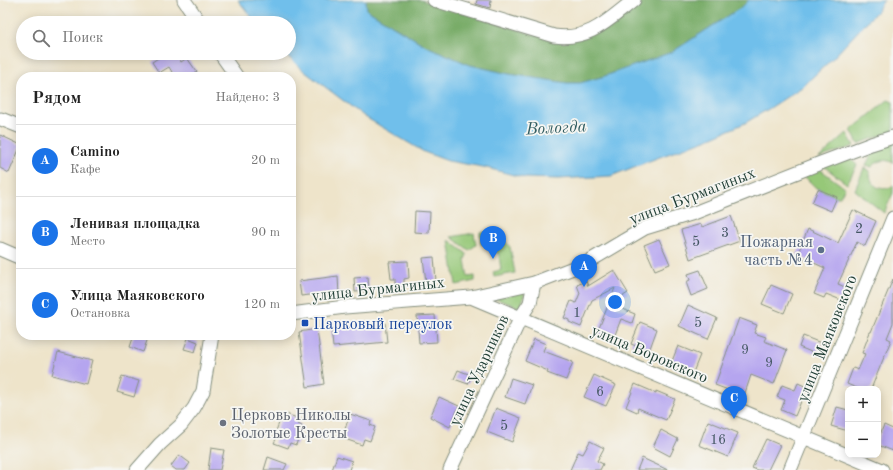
<!DOCTYPE html>
<html lang="ru">
<head>
<meta charset="utf-8">
<style>
  body { margin:0; font-family:"Old Standard TT",serif; background:#f6f6f6; color:#222 }
  .controls { position:absolute; right:12px; bottom:12px; display:grid; overflow:hidden; border-radius:8px; box-shadow:0 2px 10px #0003 }
  .controls button { width:36px; height:36px; display:grid; place-items:center; padding:0; border:0; border-bottom:1px solid #e0e0e0; background:#fff; color:#222; font:20px sans-serif }
  .you { position:absolute; left:615px; top:302px; width:14px; height:14px; margin:-10px; border:3px solid #fff; border-radius:50%; background:#1a73e8; box-shadow:0 0 0 6px #1a73e833 }
  .badge { display:grid; place-items:center; width:26px; height:26px; border-radius:50%; background:#1a73e8; color:#fff; font-size:13px; font-weight:700 }
  .pin { position:absolute; translate:-50% -33px; filter:drop-shadow(0 1px 2px #0008) }
  .pin::after { content:''; position:absolute; top:21px; width:14px; height:12px; background:inherit; clip-path:polygon(0 0,100% 0,50% 100%) }
  .list { margin:0; padding:0; list-style:none }
  h2 { display:flex; justify-content:space-between; align-items:center; height:52px; margin:0; padding:0 16px; font-size:17px }
  h2 small { font-size:13px; font-weight:400; color:#767676 }
  .list li { display:grid; grid-template-columns:26px 1fr auto; gap:12px; align-items:center; box-sizing:border-box; height:72px; padding:0 16px; border-top:1px solid #e0e0e0 }
  .list b { display:block; font-size:15px; white-space:nowrap }
  .list p { margin:0; font-size:13px; white-space:nowrap; color:#767676 }
  .list em { font-size:13px; font-style:normal; color:#767676 }
  .icon { flex:none; width:22px; height:22px; fill:none; stroke:currentColor; stroke-width:2; stroke-linecap:round; stroke-linejoin:round }
  .map { position:relative; flex:none; width:893px; height:470px; overflow:hidden }
  .search { position:absolute; background:#fff; box-shadow:0 2px 10px #0003; left:16px; top:16px; width:280px; height:44px; display:flex; align-items:center; gap:10px; box-sizing:border-box; padding:0 14px; border-radius:22px; color:#767676; font-size:15px }
  .panel { position:absolute; background:#fff; box-shadow:0 2px 10px #0003; left:16px; top:72px; width:280px; height:268px; border-radius:16px }
  .map>svg:first-child { display:block }
</style>
</head>
<body>
<div class="map">
<svg width="893" height="470" viewBox="0 0 893 470">
  <rect width="100%" height="100%" fill="#f6f6f2"/>
  <filter id="ink" filterUnits="userSpaceOnUse"><feTurbulence type="fractalNoise" baseFrequency=".025" numOctaves="2"/><feDisplacementMap in="SourceGraphic" scale="8" xChannelSelector="R" yChannelSelector="G"/><feConvolveMatrix kernelMatrix="1 2 1 2 8 2 1 2 1" color-interpolation-filters="sRGB"/></filter>
  <filter id="wash" filterUnits="userSpaceOnUse"><feTurbulence type="fractalNoise" baseFrequency=".012" numOctaves="4" result="noise"/><feDisplacementMap in="SourceGraphic" scale="16" xChannelSelector="R" yChannelSelector="G"/><feGaussianBlur stdDeviation="0.9" result="paint"/><feColorMatrix in="noise" values="0 0 0 0 0 0 0 0 0 0 0 0 0 0 0 0 0 1.4 0 .05"/><feComposite in="paint" operator="in"/></filter>
  <g filter="url(#wash)">
    <rect width="100%" height="100%" fill="#eee4ca"/>
    <path fill="#96c878" stroke="#5a8256" d="M888,100L893,102V131L858,144L851,130Z
      M847,133L854,146L819,158Z
      M893,141V163C886,158 877,161 872,167L866,165L876,145Z
      M847,155L857,165L847,184L822,165Z
      M817,167L845,188L840,197H837L816,188L802,174Z
      M864,168L870,171C869,185 880,193 893,186V193L884,213L855,190Z
      M480,232H489L497,235L490,246L481,244Z
      M474,233L476,245L469,250L451,237Z
      M503,239L510,247L515,273L494,277L493,272L501,270L499,255L495,250Z
      M449,240L467,254L465,260L468,277L475,276V281L456,285Z
      M525,291L521,308L494,298Z"/>
    <path fill="#78ac68" stroke="#4c744e" d="M366,0H421L553,40L604,29L641,0H749L742,7L672,52L605,76L580,83H567L509,74L470,65L426,46L367,10Z"/>
    <path fill="#70bfeb" stroke="#487e90" d="M238,0H366L367,10L426,46L470,65L509,74L567,83H580L605,76L672,52L742,7L749,0H884L877,11L832,59L802,87L770,108L745,123L708,139L657,158L611,176L558,179L525,178L483,167L448,161L424,152L365,117L304,71L284,53H289V23H256Z"/>
    <g id="blocks">
      <path fill="#b5a5ef" d="M477,0H491L490,8L476,4Z
        M166,53H176L181,62L187,58L197,72L189,77H175L169,67L159,73L152,62Z
        M0,135L21,145L9,173L0,168Z
        M818,189L837,197L831,211L812,203Z
        M853,210L876,221L865,246L857,242L838,284L847,288L841,300L826,294L824,298L814,294L825,268L797,255L808,229L838,243Z
        M415,211L430,212L429,233L414,232Z
        M731,216L740,241L690,259L681,230L701,224L702,227Z
        M659,239L670,264L655,270L644,245Z
        M434,257L436,281L426,282L423,258Z
        M408,261L409,278L404,279V286H395V279H391L389,262Z
        M614,270L628,293L610,304L635,314L632,323L621,319L613,340L597,333L615,288L592,300L581,327L569,322V320L564,318L571,301L576,303L580,293L577,285L586,281L588,286Z
        M700,270L708,289L691,296L686,282L690,280L688,274Z
        M338,276L339,295L327,296V293L301,296L299,281Z
        M368,277L369,291L355,292L354,278Z
        M893,279V323L887,338L891,340L871,389H859L847,384L853,368L858,370L865,354L862,353L870,332H871Z
        M771,285L792,294L784,313L762,304Z
        M688,305L717,318L708,339L679,326Z
        M435,315L437,342L419,343L417,316Z
        M739,318L757,325L754,333L766,337L764,341L787,350L774,384L751,375L744,396L715,385Z
        M640,322L657,329L649,351L631,344Z
        M385,323L387,342L333,347L331,328Z
        M317,329L324,384L307,387L299,332Z
        M134,335H149L143,352L130,347Z
        M803,336L821,343L816,354L799,347Z
        M188,338L198,342L195,352L184,349Z
        M534,339L546,344L543,351L573,362L566,380L547,373L548,371L525,361Z
        M678,346L700,355L692,375L670,366Z
        M58,352L92,361L86,384L52,375Z
        M458,370L471,375L468,384L454,379Z
        M594,375L616,385L606,406L584,397Z
        M122,376L139,381L134,397L117,392Z
        M511,378L532,385L525,404L505,397Z
        M798,383L807,387L795,416L781,410L785,400L777,397L782,385L795,390Z
        M635,384L656,393V391L675,399L666,420L638,408L637,412L626,407Z
        M439,397L459,406L450,427L430,417Z
        M837,407L848,410V431L831,426Z
        M496,408L521,418L512,442L487,432Z
        M286,414L300,419L298,424L302,426L296,445L290,443L288,448L274,443L277,437L274,436L281,418L284,419Z
        M350,414L371,421L370,425L375,427L370,441L364,439L362,445L342,438Z
        M708,421L738,433L728,457L699,445Z
        M884,425L893,429V451L878,445V439Z
        M661,430L678,439L670,456L653,447Z
        M766,439L780,445L768,470H757L752,468Z
        M590,441L604,448L597,461L603,464L600,470H570L578,452L583,454Z
        M211,448L224,450L220,470H208Z
        M179,455L190,463L185,470H176L171,466Z
        M337,456L352,461L349,470H332Z
        M268,457L287,464L284,470H264Z
        M642,458L668,470H637Z"/>
    </g>
  </g>
  <g filter="url(#ink)">
    <use href="#blocks" fill-opacity="0" stroke="#86907f" stroke-width="1"/>
    <g fill="none" stroke-linecap="round" stroke-linejoin="round">
      <defs>
        <path id="minor" d="M184,0L200,23
          M434,0L554,36C590,41 608,20 634,0
          M220,53L237,77
          M1,119L21,127
          M0,249L21,258
          M471,297L882,470
          M291,314L345,307L471,297L534,283L586,263L645,228L694,213L818,164L871,144L893,137
          M137,470L160,444L181,425L194,408L203,391L212,335
          M450,470L521,317L530,303L534,283
          M790,470L893,218"/>
      </defs>
      <use href="#minor" stroke="#86907f" stroke-width="15"/>
      <use href="#minor" stroke="#fff" stroke-width="13"/>
    </g>
  </g>
  <circle fill="#5c6f8a" stroke="#f6f6f2" stroke-width="1.5" cx="821" cy="250" r="4"/>
  <rect fill="#1a4fb4" stroke="#f6f6f2" stroke-width="1.5" x="301" y="319" width="8" height="8" rx="2"/>
  <circle fill="#6b7280" stroke="#f6f6f2" stroke-width="1.5" cx="223" cy="423" r="4"/>
  <g text-anchor="middle" stroke-width="3.5" stroke-linejoin="round" paint-order="stroke">
    <g font-size="14" fill="#445763">
      <text x="859" y="233">2</text>
      <text x="725" y="237">3</text>
      <text x="696" y="246">5</text>
      <text x="577" y="317">1</text>
      <text x="698" y="327">5</text>
      <text x="745" y="354">9</text>
      <text x="769" y="367">9</text>
      <text x="600" y="396">6</text>
      <text x="504" y="430">5</text>
      <text x="718" y="444">16</text>
    </g>
    <g font-size="16" fill="#1f3d34" stroke="#f6f6f2">
      <text transform="translate(692 195) rotate(-21)" y="6">улица Бурмагиных</text>
      <text transform="translate(378 288) rotate(-6)" y="6">улица Бурмагиных</text>
      <text transform="translate(826 338) rotate(-68)" y="6">улица Маяковского</text>
      <text transform="translate(650 353) rotate(23)" y="6">улица Воровского</text>
      <text transform="translate(478 370) rotate(-65)" y="6">улица Ударников</text>
    </g>
    <g font-size="16" fill="#4e5e75" stroke="#f6f6f2" text-anchor="end">
      <text x="813" y="247">Пожарная<tspan x="813" dy="18">часть №4</tspan></text>
    </g>
    <g font-size="16" fill="#164399" stroke="#f6f6f2" text-anchor="start">
      <text x="313" y="329">Парковый переулок</text>
    </g>
    <g font-size="16" fill="#5b616d" stroke="#f6f6f2" text-anchor="start">
      <text x="231" y="420">Церковь Николы<tspan x="231" dy="18">Золотые Кресты</tspan></text>
    </g>
    <g font-size="17" font-style="italic" fill="#335e62" stroke="#f6f6f2">
      <text transform="translate(556 127) rotate(-3)" y="6">Вологда</text>
    </g>
  </g>
</svg>
<div class="controls">
<button>+</button>
<button>−</button>
</div>
<div class="you"></div>
<div class="pin badge" style="left:584px;top:287px">A</div>
<div class="pin badge" style="left:493px;top:259px">B</div>
<div class="pin badge" style="left:734px;top:419px">C</div>
<div class="search"><svg class="icon" aria-label="search" viewBox="0 0 24 24"><circle cx="10" cy="10" r="6"/><path d="M15 15l6 6"/></svg>Поиск</div>
<section class="panel">
<h2>Рядом<small>Найдено: 3</small></h2>
<ul class="list">
<li><span class="badge">A</span><div><b>Camino</b><p>Кафе</p></div><em>20 m</em></li>
<li><span class="badge">B</span><div><b>Ленивая площадка</b><p>Место</p></div><em>90 m</em></li>
<li><span class="badge">C</span><div><b>Улица Маяковского</b><p>Остановка</p></div><em>120 m</em></li>
</ul>
</section>
</div>
</body>
</html>
